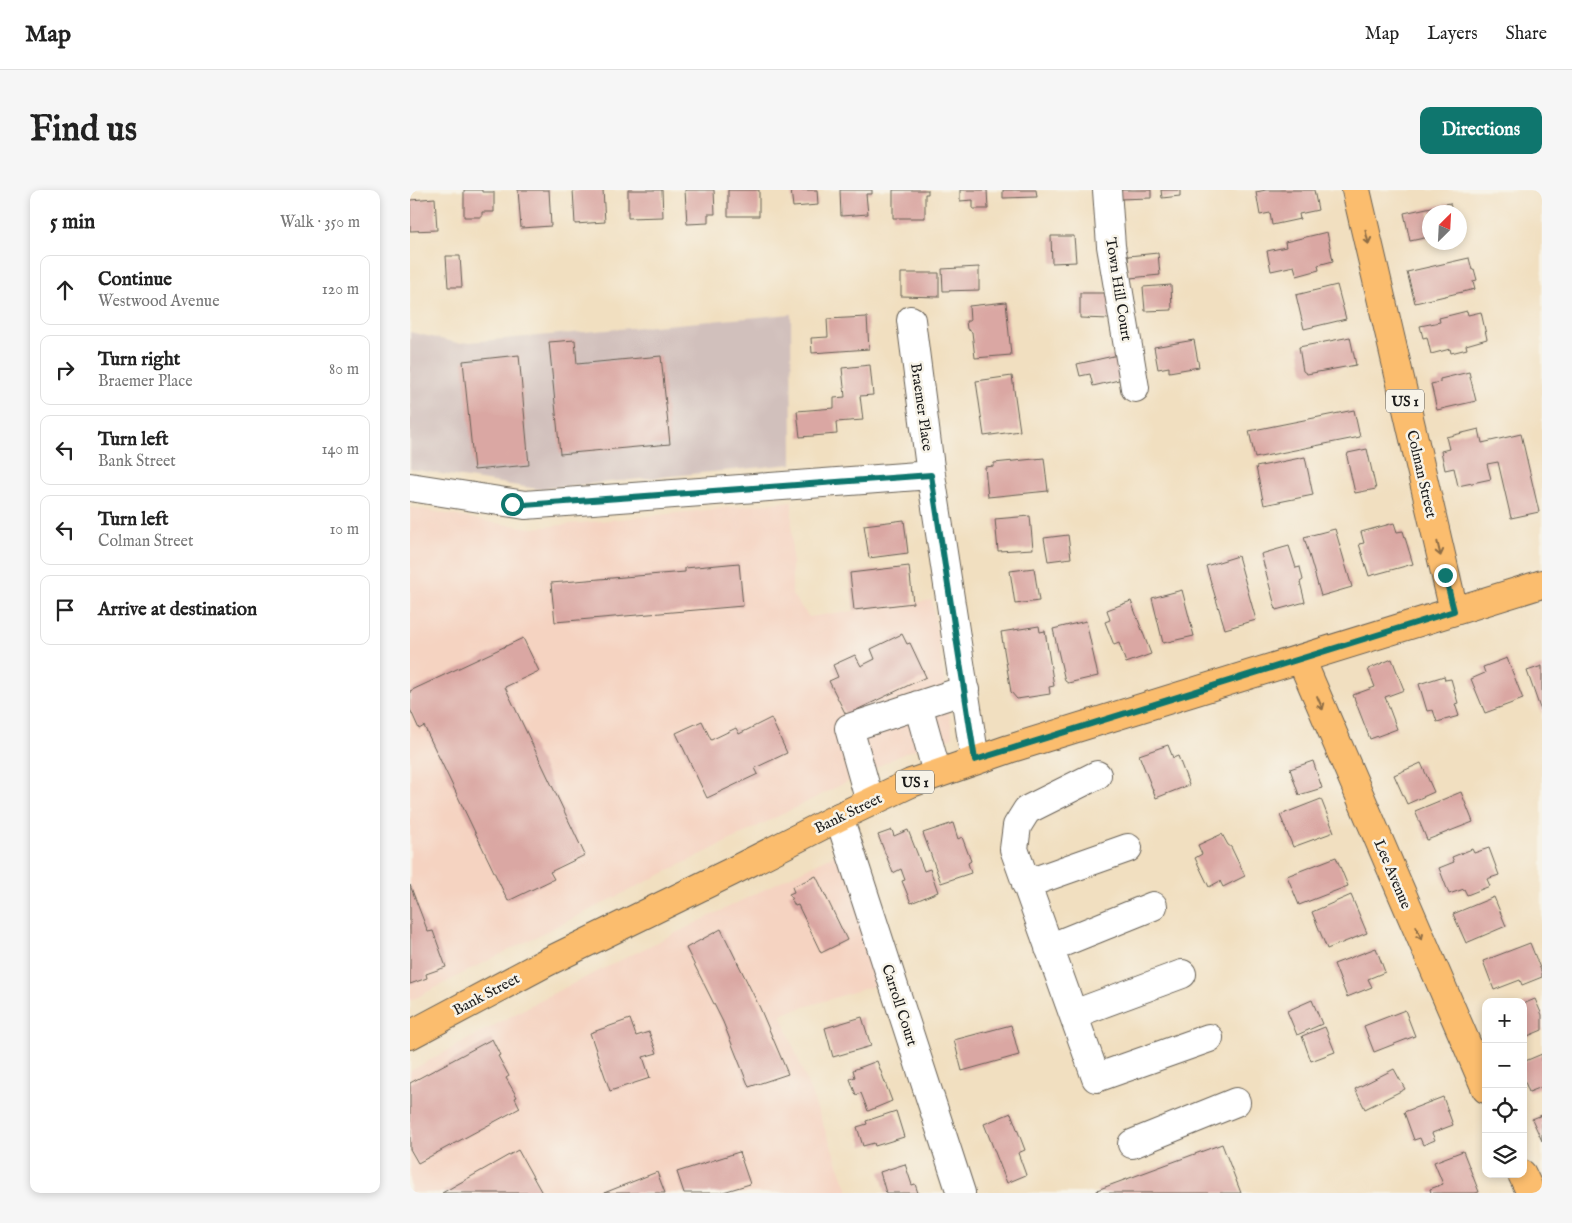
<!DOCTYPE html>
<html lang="en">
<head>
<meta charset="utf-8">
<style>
  body { margin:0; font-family:"IM FELL English",serif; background:#f6f6f6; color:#222 }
  .controls { position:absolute; right:15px; bottom:15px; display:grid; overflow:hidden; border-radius:10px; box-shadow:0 2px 8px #0003 }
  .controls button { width:45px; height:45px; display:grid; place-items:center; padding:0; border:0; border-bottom:1px solid #e0e0e0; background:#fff; color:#222; font:25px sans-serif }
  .compass { position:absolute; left:1012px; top:15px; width:45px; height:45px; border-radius:50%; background:#fff; box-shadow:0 2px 8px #0003; rotate:24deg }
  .stop { position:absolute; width:15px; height:15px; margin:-11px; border:4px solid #0f766e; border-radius:50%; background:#fff }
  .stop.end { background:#0f766e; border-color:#fff; box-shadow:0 1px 5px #0008 }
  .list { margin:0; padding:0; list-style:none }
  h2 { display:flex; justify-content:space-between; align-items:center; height:65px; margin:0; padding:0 20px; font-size:21px }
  h2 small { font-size:16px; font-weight:400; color:#767676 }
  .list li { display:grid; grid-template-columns:32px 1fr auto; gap:15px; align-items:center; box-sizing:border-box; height:70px; margin:0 10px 10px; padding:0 10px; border:1px solid #e0e0e0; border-radius:10px }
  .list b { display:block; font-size:19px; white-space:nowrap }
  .list p { margin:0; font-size:16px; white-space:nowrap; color:#767676 }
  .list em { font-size:16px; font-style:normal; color:#767676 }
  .icon { flex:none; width:28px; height:28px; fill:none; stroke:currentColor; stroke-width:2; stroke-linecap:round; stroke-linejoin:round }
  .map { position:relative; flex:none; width:1132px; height:1003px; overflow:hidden; border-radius:10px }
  header { display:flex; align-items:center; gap:30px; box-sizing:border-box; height:70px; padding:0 25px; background:#fff; border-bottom:1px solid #e0e0e0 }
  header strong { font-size:24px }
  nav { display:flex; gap:28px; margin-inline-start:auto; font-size:18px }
  .intro { display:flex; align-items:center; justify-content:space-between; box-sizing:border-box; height:120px; padding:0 30px }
  h1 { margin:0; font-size:35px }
  .button { padding:12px 22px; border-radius:10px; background:#0f766e; color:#fff; font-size:18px; font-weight:700 }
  main { display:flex; gap:30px; padding:0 30px }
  aside { flex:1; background:#fff; border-radius:10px; box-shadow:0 2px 8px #0003 }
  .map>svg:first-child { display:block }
</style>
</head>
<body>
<header>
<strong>Map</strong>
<nav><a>Map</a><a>Layers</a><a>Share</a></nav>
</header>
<div class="intro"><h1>Find us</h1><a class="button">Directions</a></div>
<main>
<aside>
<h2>5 min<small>Walk · 350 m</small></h2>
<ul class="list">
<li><svg class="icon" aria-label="ahead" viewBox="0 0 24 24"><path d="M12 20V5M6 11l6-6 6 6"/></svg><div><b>Continue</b><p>Westwood Avenue</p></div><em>120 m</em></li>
<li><svg class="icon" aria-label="right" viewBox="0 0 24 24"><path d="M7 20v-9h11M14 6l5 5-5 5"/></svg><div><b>Turn right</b><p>Braemer Place</p></div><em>80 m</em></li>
<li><svg class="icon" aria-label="left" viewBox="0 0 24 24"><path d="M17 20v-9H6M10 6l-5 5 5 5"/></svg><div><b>Turn left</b><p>Bank Street</p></div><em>140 m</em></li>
<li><svg class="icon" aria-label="left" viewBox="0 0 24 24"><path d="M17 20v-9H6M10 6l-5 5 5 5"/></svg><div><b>Turn left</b><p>Colman Street</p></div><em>10 m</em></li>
<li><svg class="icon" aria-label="arrive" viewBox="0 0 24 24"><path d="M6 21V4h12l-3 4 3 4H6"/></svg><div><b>Arrive at destination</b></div></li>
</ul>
</aside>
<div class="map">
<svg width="1132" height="1003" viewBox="0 0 1132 1003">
  <rect width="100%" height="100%" fill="#f7f3e8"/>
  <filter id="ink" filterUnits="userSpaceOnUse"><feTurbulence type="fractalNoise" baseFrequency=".02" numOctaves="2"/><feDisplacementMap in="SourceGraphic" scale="10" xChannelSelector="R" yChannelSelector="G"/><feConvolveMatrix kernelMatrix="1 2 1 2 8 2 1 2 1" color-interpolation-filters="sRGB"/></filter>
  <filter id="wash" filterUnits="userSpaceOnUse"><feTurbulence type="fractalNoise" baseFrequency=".0096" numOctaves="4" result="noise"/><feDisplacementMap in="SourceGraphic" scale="20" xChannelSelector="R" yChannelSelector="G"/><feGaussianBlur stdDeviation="1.12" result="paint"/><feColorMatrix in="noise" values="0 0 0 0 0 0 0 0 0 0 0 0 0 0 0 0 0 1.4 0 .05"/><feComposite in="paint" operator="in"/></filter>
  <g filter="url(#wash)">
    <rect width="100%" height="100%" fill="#f1dfc0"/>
    <path fill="#f5d3c1" d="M382,311V405L399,427L522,410L543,547L497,562L67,776L0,811V317L85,333L123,338Z
      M432,661L473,793L371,824L439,1003H0V881L138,806Z"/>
    <path fill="#d1c0bc" d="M381,124L382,274L128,299L0,279V142L48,153Z"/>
    <g id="blocks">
      <path fill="#daa7a3" d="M54,0H72V2H84V22H72V27H54Z
        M108,0H139L141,36L111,38Z
        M163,0H193L195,32L165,34Z
        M218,0H252L253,27L218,28Z
        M275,0H304L305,24H298V33L277,34Z
        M318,0H349V26H318Z
        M381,0H407L408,15L383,17Z
        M430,0H462V4H456L458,24L431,26Z
        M483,0H518V4H515V28H483Z
        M550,0H577L578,19H563V10L550,11Z
        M593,0H626L627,7L593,8Z
        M708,0H741V8L708,9Z
        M751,0H770V6L752,8Z
        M856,0H904L908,20L889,24L890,29L862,35L860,23L850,25L846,2Z
        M25,8L27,40L0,41V10Z
        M1040,13L1042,22H1019V47L1000,51L994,23Z
        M917,42L923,71L908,75L909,80L887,86L884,76L861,81L857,61L876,57L875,52Z
        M641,46H664L666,72L642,73Z
        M748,63L750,85L720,88L718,66Z
        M36,66H50L52,97H38Z
        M1059,68L1062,80L1064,79L1067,90L1063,91L1065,99L1005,113L997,82Z
        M569,77V100L533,101L532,79Z
        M491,83H529V107L491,106Z
        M761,95L762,120L735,121L733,97Z
        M927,95L936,129L894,139L886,105Z
        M670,103H700L701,129L670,128Z
        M596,112L601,165L565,168L562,142L557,139L556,131H560L559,116Z
        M1057,121L1058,125L1071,122L1077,149L1056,155L1057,159L1041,163L1040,159L1021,164L1017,147L1013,148L1010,136L1030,132L1029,128Z
        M457,127L459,159L402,163L401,148L418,147L417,129Z
        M940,147L946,175L897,184L893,181L889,157Z
        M165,150L167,174L251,166L260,254L150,264L139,152Z
        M784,150L789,177L759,182V177L748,179L744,157Z
        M109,165L119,275L64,280L53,171Z
        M708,165L713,189L683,196L680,184L670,186L667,174Z
        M460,175L463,205L450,206L453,230L426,232L427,244L390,247L387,221L424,218V208L435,207L432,178Z
        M1059,182L1066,211L1027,220L1021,194L1030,192V189Z
        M602,186L610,241L574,246L566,191Z
        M944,220L950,247L845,268L839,241Z
        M1069,239L1072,253L1111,244L1129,322L1101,328L1088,272L1077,274L1081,289L1048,296L1044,278L1035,280L1031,261L1039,259L1036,247Z
        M957,259L966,299L945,303L937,267L938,263Z
        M895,267L903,305L854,315L846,277Z
        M634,268L638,301L578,307L575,277L584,276V273Z
        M620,326L623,359L588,361L585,329Z
        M494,330L498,363L459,368L454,335Z
        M984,333L987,342L993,341L1003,374L959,386L949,354L954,353L951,342Z
        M925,339L942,397L911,406L894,347Z
        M658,345L661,368L638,371L634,348Z
        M879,356L886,378L890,377L893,390L890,392L895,412L866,420L851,364Z
        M828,366L846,430L815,439L796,376Z
        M329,373L333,416L145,432L141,393L275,382V378Z
        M499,376L503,413L444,420L440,383Z
        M624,378L629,411L605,414L600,381Z
        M772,400L784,446L753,453L742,408Z
        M721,411L741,464L716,473L709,453L704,455L695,432L700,430L697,420Z
        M676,431L688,486L658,493L655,491L643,439Z
        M629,436L630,442L635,441L644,496L639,497L640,504L607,509L601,502L591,442Z
        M492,444L497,454L500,453L516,487L436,525L419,491L428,487L423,475L445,465L451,476L465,469L461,459Z
        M113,448L129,481L95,497L175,665L140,682L144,689L98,711L14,536L9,539L0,519V501Z
        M1097,468L1113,509L1075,523L1061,489L1075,483L1073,477Z
        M982,469L994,500L975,507L987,539L960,549L943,505L965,497L958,479Z
        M1132,476V524L1117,481Z
        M1034,486L1035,490L1041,489L1048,513L1045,514L1049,526L1027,532L1023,520L1017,521L1009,494Z
        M361,528L377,563L345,578L348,584L297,608L266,543L292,531L301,550L326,538L329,544Z
        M758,555L763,568L768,566L779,595L746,608L729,565Z
        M903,571L912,598L889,605L880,579Z
        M1011,573L1024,602L997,614L984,585Z
        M1051,602L1063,632L1017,650L1005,621Z
        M911,609L924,642L883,657L870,625Z
        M543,633L548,649L552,647L561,671L558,673L561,683L531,693L513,643Z
        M482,640L484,646L498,640L514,681L520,679L528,702L501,713L492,691L495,690L491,679L483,683L468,645Z
        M812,644L818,655L821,657L835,686L813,697L810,691L799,697L785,668L792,664L788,655Z
        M1079,658L1089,685L1077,689L1080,696L1057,705L1054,699L1039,704L1029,678L1044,672L1042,667L1062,659L1064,663Z
        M926,667L938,696L889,715L877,686Z
        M406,686L437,750L411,763L388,715L385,716L379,704L384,702L382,697Z
        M0,695L18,742L23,741L36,777L16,784L17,788L0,794Z
        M941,705L957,743L917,759L902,722Z
        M1084,707L1096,736L1056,753L1043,724Z
        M311,739L350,818L378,884L339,897L313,832L276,758Z
        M1120,753L1132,783V787L1112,795L1110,790L1084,800L1073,771Z
        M966,758L975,782L958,789L962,797L937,807L924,774Z
        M1125,809L1132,825V840L1113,848V814Z
        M902,810L912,834L887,845L877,821Z
        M995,820L1005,846L964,862L954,836Z
        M452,827L461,856L423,867L415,838Z
        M220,829L226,846L239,842L247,863L233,867L240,888L200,901L180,843Z
        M601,835L609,865L552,881L544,850Z
        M915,837L925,862L901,871L892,846Z
        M82,849L90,865L88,866L99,886L96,888L107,907L105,908L110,918L8,973L0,959V893Z
        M1132,864V897L1119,902L1113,887V872Z
        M467,871L482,911L458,921L451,903L446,905L440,889L445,887L443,880Z
        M984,879L995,899L955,919L945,899Z
        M1033,907L1043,935L1022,943L1025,950L1013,955L1010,948L1004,950L994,922Z
        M486,921L494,947L465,956L464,953L453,956L447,937L457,934L456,931Z
        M601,923L615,960L608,963L616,985L597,993L574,934Z
        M1132,925V951L1122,929Z
        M812,954L831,1003H688L687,1000Z
        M108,960L132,1003H32Z
        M1053,961L1069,1002L1065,1003H1021L1020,999L1033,994L1024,972Z
        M329,962L340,994L310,1003H274L267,982Z
        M495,974L502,995L505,994L508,1003H476L470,982Z
        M247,982L255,1003H194Z"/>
    </g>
  </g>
  <g filter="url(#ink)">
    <use href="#blocks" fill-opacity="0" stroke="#676055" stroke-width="1"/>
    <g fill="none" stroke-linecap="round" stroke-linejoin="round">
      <defs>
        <path id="minor" d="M697,0L701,56L725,198
          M501,130L521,285L565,570
          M0,297L115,315L521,285
          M508,515L527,583
          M687,585L617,620L607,636L604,659L686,888L799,848
          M460,612L439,538L555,500
          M429,627L551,1003
          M616,694L718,658
          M639,758L743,716
          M664,824L772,784
          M722,954L826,912"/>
        <path id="major" d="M946,0L1044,421
          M891,469L1076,899
          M0,845L137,772L321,682L429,627L501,593L599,559L1132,394
          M1112,984L1121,1003"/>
      </defs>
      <use href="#minor" stroke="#676055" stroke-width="30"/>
      <use href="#major" stroke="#676055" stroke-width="30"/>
      <use href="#minor" stroke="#fff" stroke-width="28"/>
      <use href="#major" stroke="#fbbd6e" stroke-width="28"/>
    </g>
    <defs><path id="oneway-shaft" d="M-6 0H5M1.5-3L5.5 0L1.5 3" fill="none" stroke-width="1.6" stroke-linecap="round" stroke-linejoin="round" transform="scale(1.25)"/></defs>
    <g stroke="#8c6c45">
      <use href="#oneway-shaft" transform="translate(957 47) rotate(77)"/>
      <use href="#oneway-shaft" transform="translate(1029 359) rotate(77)"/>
      <use href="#oneway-shaft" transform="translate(910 513) rotate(67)"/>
      <use href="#oneway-shaft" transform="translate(1009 743) rotate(67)"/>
    </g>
  </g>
  <g fill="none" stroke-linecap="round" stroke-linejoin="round" filter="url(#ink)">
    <path stroke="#0f766e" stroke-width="6" d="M102,314L114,315L521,285L565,570L1044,421L1035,385"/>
  </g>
  <g text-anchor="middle" stroke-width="5" stroke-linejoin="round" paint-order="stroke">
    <g fill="#f7f3e8" stroke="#5e5c59" stroke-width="1">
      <rect x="976" y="199.5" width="38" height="23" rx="4"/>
      <rect x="486" y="580.5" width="38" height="23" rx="4"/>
    </g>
    <g font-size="14" font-weight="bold" fill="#1c1c1c">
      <text x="995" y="216">US 1</text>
      <text x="505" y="597">US 1</text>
    </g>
    <g font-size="15" fill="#1c1c1c" stroke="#f7f3e8">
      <text transform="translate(709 99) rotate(81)" y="5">Town Hill Court</text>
      <text transform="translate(512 217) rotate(82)" y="5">Braemer Place</text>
      <text transform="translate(1012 284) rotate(77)" y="5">Colman Street</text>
      <text transform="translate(438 623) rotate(-26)" y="5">Bank Street</text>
      <text transform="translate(983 684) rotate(67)" y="5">Lee Avenue</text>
      <text transform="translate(76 804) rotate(-28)" y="5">Bank Street</text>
      <text transform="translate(490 815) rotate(72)" y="5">Carroll Court</text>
    </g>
  </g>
</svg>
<div class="controls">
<button>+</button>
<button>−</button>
<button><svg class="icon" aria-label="locate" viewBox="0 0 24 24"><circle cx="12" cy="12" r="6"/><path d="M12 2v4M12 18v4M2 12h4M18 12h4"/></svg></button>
<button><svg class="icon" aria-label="layers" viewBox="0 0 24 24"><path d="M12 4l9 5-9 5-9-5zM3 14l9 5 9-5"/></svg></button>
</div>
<svg class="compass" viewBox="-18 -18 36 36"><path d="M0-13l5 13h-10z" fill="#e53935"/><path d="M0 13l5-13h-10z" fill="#767676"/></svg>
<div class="stop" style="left:102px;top:314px"></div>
<div class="stop end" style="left:1035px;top:385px"></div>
</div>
</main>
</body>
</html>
